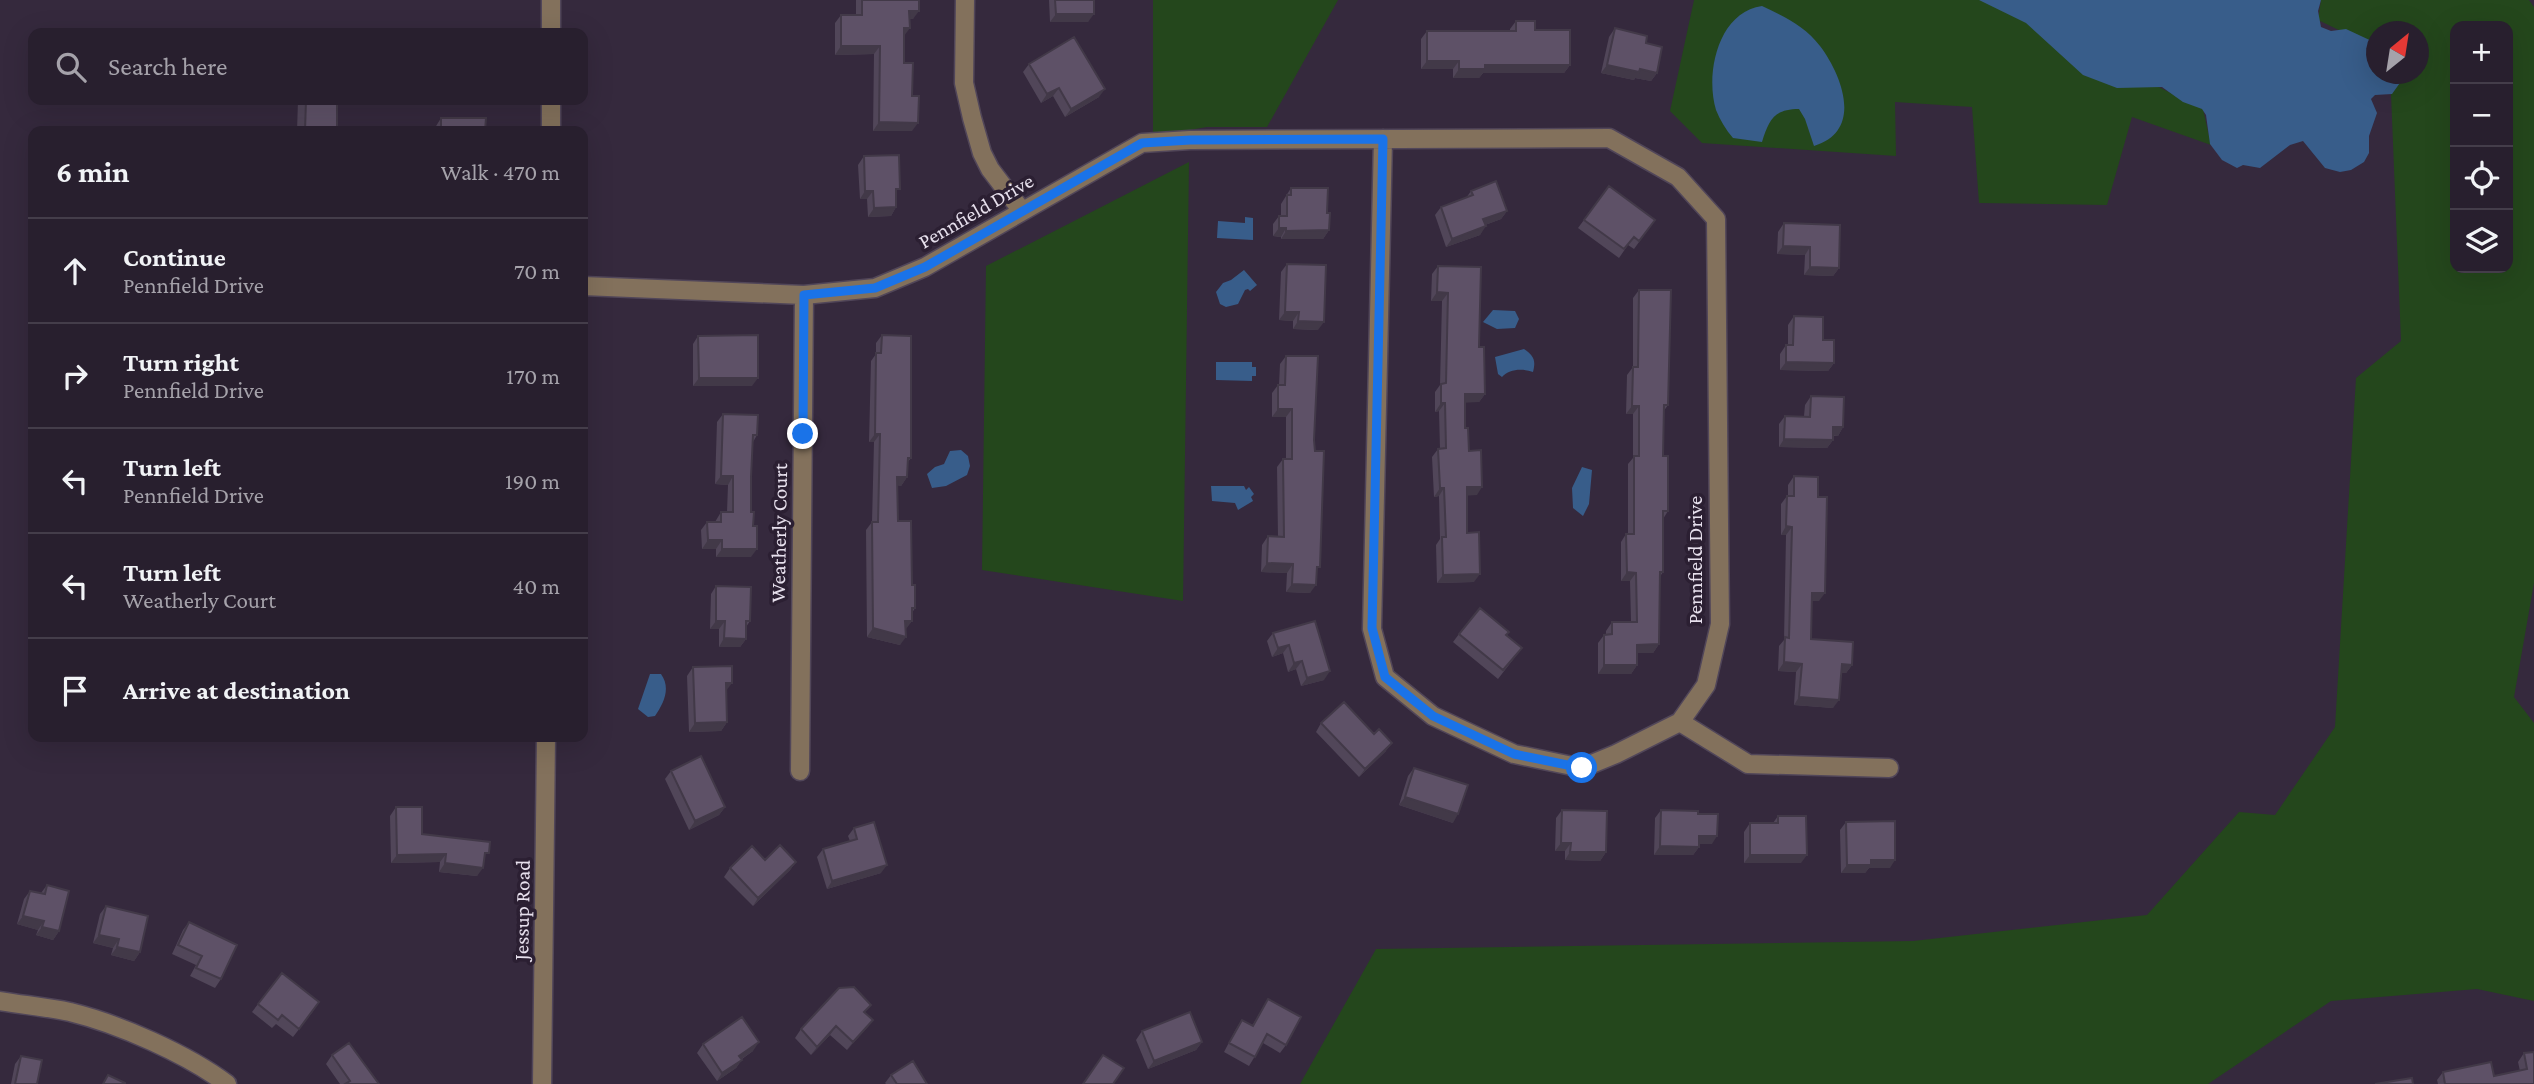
<!DOCTYPE html>
<html lang="en">
<head>
<meta charset="utf-8">
<style>
  body { margin:0; font-family:"Crimson Pro",serif; background:#342c3a; color:#f1f3f6 }
  .controls { position:absolute; right:21px; top:21px; display:grid; overflow:hidden; border-radius:14px; box-shadow:0 7px 28px #0002 }
  .controls button { width:63px; height:63px; display:grid; place-items:center; padding:0; border:0; border-bottom:2px solid #443d4a; background:#281f2e; color:#f1f3f6; font:35px sans-serif }
  .compass { position:absolute; left:2366px; top:21px; width:63px; height:63px; border-radius:50%; background:#281f2e; box-shadow:0 7px 28px #0002; rotate:30deg }
  .stop { position:absolute; width:21px; height:21px; margin:-16px; border:5px solid #1a73e8; border-radius:50%; background:#fff }
  .stop.end { background:#1a73e8; border-color:#fff; box-shadow:0 2px 7px #0008 }
  .list { margin:0; padding:0; list-style:none }
  h2 { display:flex; justify-content:space-between; align-items:center; height:91px; margin:0; padding:0 28px; font-size:30px }
  h2 small { font-size:23px; font-weight:400; color:#a5a2aa }
  .list li { display:grid; grid-template-columns:46px 1fr auto; gap:21px; align-items:center; box-sizing:border-box; height:105px; padding:0 28px; border-top:2px solid #443d4a }
  .list b { display:block; font-size:26px; white-space:nowrap }
  .list p { margin:0; font-size:23px; white-space:nowrap; color:#a5a2aa }
  .list em { font-size:23px; font-style:normal; color:#a5a2aa }
  .icon { flex:none; width:38px; height:38px; fill:none; stroke:currentColor; stroke-width:2; stroke-linecap:round; stroke-linejoin:round }
  .map { position:relative; flex:none; width:2534px; height:1084px; overflow:hidden }
  .search { position:absolute; background:#281f2e; box-shadow:0 7px 28px #0002; left:28px; top:28px; width:560px; height:77px; display:flex; align-items:center; gap:18px; box-sizing:border-box; padding:0 24px; border-radius:14px; color:#a5a2aa; font-size:26px }
  .panel { position:absolute; background:#281f2e; box-shadow:0 7px 28px #0002; left:28px; top:126px; width:560px; height:616px; border-radius:14px }
  .map>svg:first-child { display:block }
</style>
</head>
<body>
<div class="map">
<svg width="2534" height="1084" viewBox="0 0 2534 1084">
  <rect width="100%" height="100%" fill="#35293d"/>
  <path fill="#24471c" fill-rule="evenodd" d="M1153,0H1338L1267,127H1207L1153,136Z
    M1694,0H1983L2203,109L2211,145L2132,117L2107,205L1979,203L1972,107L1895,102L1896,156L1702,143L1670,111Z
    M2321,0H2529L2534,7V583L2514,697L2534,723V1001L2477,989L2331,1001L2208,1084H1300L1376,949L1913,941L2147,915L2239,812L2275,815L2335,727L2356,378L2401,341L2391,94L2406,74H2418V32H2376V48L2318,20ZM2455,26H2508V268H2455Z
    M1189,162L1183,601L982,570L986,266Z"/>
  <path fill="#385d8a" d="M1979,0H2321L2318,11L2321,27L2331,31L2346,29L2376,43V74H2417L2415,77L2402,80L2392,94L2375,95L2371,99L2377,113L2369,136V153L2364,162L2351,170L2340,172L2325,168L2303,141L2290,145L2260,168L2243,165L2237,168L2222,160L2210,144L2206,115L2202,109L2183,102L2162,87L2117,88L2083,75L2026,23Z
    M1762,6C1783,16 1805,26 1820,46C1842,75 1864,131 1814,146L1805,119L1799,109C1774,109 1769,120 1762,142L1733,138C1726,130 1720,120 1716,110C1705,74 1718,12 1762,6Z
    M1245,217L1253,218V240L1217,238L1218,221L1245,223Z
    M1244,270L1257,285L1250,291L1248,289L1245,290L1238,304L1226,307L1220,304L1216,292L1223,283L1231,280Z
    M1493,310L1515,311L1519,319L1515,328L1497,329L1483,322Z
    M1524,349C1534,356 1536,360 1533,372C1522,368 1509,369 1502,377L1498,374L1495,357Z
    M1216,362H1252V367H1256V376H1252V381L1216,380Z
    M961,450L968,456L970,466L967,475L946,486L932,488L927,474L935,467L944,464L950,451Z
    M1582,467L1592,470L1589,504L1583,516L1573,508L1572,488Z
    M1211,486H1244L1246,490L1249,487L1254,494L1251,497L1253,501L1238,510L1235,503L1212,501Z
    M650,674H661C671,688 664,703 655,716L648,717L638,709Z"/>
  <g fill="none" stroke-linecap="round" stroke-linejoin="round">
    <defs>
      <path id="minor" d="M965,0L964,83L972,118L982,153L990,169L1022,211
        M551,33V0
        M551,131V100
        M583,286L804,295L875,288L925,267L1142,143L1190,140L1609,138L1678,177L1716,219L1720,624L1706,685L1680,722L1616,754L1582,768L1514,754L1433,716L1385,677L1372,629L1383,139
        M1680,722L1748,764L1889,768
        M800,771L804,295
        M0,1001C23,1005 47,1007 70,1012C119,1024 187,1054 227,1084
        M542,1084L546,737"/>
    </defs>
    <use href="#minor" stroke="#514659" stroke-width="21"/>
    <use href="#minor" stroke="#83715c" stroke-width="18"/>
  </g>
  <path fill="#514659" d="M856,0H919L913,19H909L904,36V63L912,131H873L874,54L835,55V23L841,15H856Z
    M1049,0H1095L1088,22H1050Z
    M1516,21L1535,30L1570,65L1564,73H1483L1479,78H1453V69H1421V39L1427,31H1510V29Z
    M1615,28L1646,43L1657,73L1651,81L1635,78L1634,80L1601,73L1609,37Z
    M1029,64L1099,97L1065,117L1053,96L1041,103L1023,72Z
    M298,100H337V131H297Z
    M441,118L485,131H433Z
    M864,156L896,195V207L891,216L868,217L867,199H860L858,165Z
    M1609,186L1655,220L1634,249L1628,245L1619,258L1578,228Z
    M1291,188L1327,213L1329,230L1323,239H1281V237L1273,236V224L1279,216H1281V204Z
    M1471,191L1507,211L1501,219L1485,225L1480,235L1446,247L1435,215L1441,207L1466,198Z
    M1784,223L1839,268L1833,276L1804,275L1805,255L1777,254L1778,232Z
    M1287,264L1318,330L1293,329V321L1279,320L1281,272Z
    M1438,266L1479,347L1485,394L1479,402H1465V428L1477,495H1467V533L1474,582L1437,583L1436,545L1440,539L1439,496L1434,497L1432,457L1438,449H1440L1439,411L1435,412V392L1440,385L1442,301H1431L1432,274Z
    M1639,290L1668,405L1663,412V456L1668,511L1663,519V572L1659,578V644L1653,653H1637V665L1631,674H1598V643L1604,635H1606V631L1612,622H1631L1630,581H1621V542L1626,534H1628V464L1633,458V414H1626L1627,375L1633,367V298Z
    M1794,316L1823,340L1834,363L1828,371L1780,370V354L1786,345H1788V325Z
    M882,335L911,458L907,463V477L901,486L897,485L898,521L912,585L915,608L912,613V621L905,629L900,645L867,637L866,530L872,522L874,442H869L871,361L876,354V343Z
    M698,336L752,386H693V344Z
    M1286,356L1314,440L1317,572L1310,593L1286,592L1287,573L1261,572L1262,545L1268,536L1278,537L1277,467L1283,459H1286V417H1272V393L1278,385H1279L1280,364Z
    M1811,396L1843,427L1838,436H1833V440L1827,448L1779,447V424L1785,416H1804L1805,405Z
    M723,414L757,435L753,442L751,477V557H716V549H702L701,530L707,522H715L721,512H727L728,485L715,484L717,422Z
    M1794,476L1819,601H1812L1811,639L1852,665L1846,673H1841L1833,708L1794,705L1796,672L1778,671L1779,646L1784,640L1786,535H1781V504L1787,496H1788V485Z
    M716,586L750,621L746,627V639L740,647H719V629H710L711,594Z
    M1315,621L1324,680L1301,686L1296,669L1288,672L1283,653L1272,657L1267,641L1273,633Z
    M1459,634L1507,635L1522,648L1498,679L1453,642Z
    M693,667L726,691L727,722L721,731L689,732L687,676Z
    M1321,723L1386,751L1359,777L1316,732Z
    M1414,768L1453,823L1399,805L1408,776Z
    M671,771L725,807L719,815L689,830L665,779Z
    M396,807L422,834L484,861L477,876L439,872L440,862L391,863L390,816Z
    M1562,810L1606,852L1600,861L1565,860V851H1555L1556,818Z
    M1661,810L1698,814L1712,844H1699V847L1693,855H1654L1655,818Z
    M1778,816L1801,863H1744V832L1750,823H1773Z
    M1846,822L1890,868H1869L1865,873H1841L1840,830Z
    M854,828L881,873L827,889L817,857L823,849L850,841L848,836Z
    M765,860L796,862L790,870L753,906L724,877L730,868Z
    M47,885L59,931L53,940L36,935L38,930L17,924L24,899L30,891L41,893Z
    M106,906L140,952L134,961L111,955L113,948L93,943L100,914Z
    M189,922L221,979L215,988L190,976L196,965L172,954L183,930Z
    M1268,999L1286,1045L1280,1053L1263,1043L1249,1066L1224,1052L1236,1029L1242,1020L1252,1026Z
    M258,1004L314,1010L293,1037L276,1024L272,1028L252,1012Z
    M865,1013L873,1020L847,1050L830,1035L811,1055L795,1038L801,1029Z
    M1142,1031L1202,1042L1196,1050L1148,1069L1136,1040Z
    M703,1044L753,1051L742,1059L736,1068L717,1081L697,1053Z
    M2524,1053L2534,1084H2438L2437,1080L2443,1072L2494,1076L2520,1071L2518,1062Z
    M332,1055L379,1084H340L326,1064Z
    M21,1056L37,1084H11L15,1064Z
    M891,1075L927,1084H886L885,1083Z"/>
  <path fill="#423948" d="M909,11H919L913,19H903Z
    M1056,14H1094L1088,22H1050Z
    M904,28H910L904,36Z
    M841,46H880L874,54L835,55Z
    M1427,61H1459L1453,69H1421Z
    M1485,65H1570L1564,73H1483L1479,78H1453L1459,69Z
    M1607,65L1640,69L1657,73L1651,81L1635,78L1634,80L1601,73Z
    M1059,88L1053,96L1041,103L1047,94Z
    M1105,89L1099,97L1065,117L1071,109Z
    M879,122L918,123L912,131H873Z
    M865,191H873L867,199H860Z
    M896,207L891,216L868,217L874,208Z
    M1507,211L1501,219L1477,228L1483,219Z
    M1486,226L1480,235L1446,247L1452,239Z
    M1279,228H1286L1281,237L1273,236Z
    M1329,230L1323,239H1281L1286,231Z
    M1783,246L1810,247L1805,255L1777,254Z
    M1810,267L1839,268L1833,276L1804,275Z
    M1437,292L1448,293L1442,301H1431Z
    M1285,312H1299L1293,321L1279,320Z
    M1298,321L1324,322L1318,330L1293,329Z
    M1786,362L1834,363L1828,371L1780,370Z
    M699,378H758L752,386H693Z
    M1465,394H1485L1479,402L1459,403Z
    M1441,403H1445L1439,411L1435,412Z
    M1632,406H1639L1633,414H1626Z
    M1278,409H1292L1286,417H1272Z
    M1833,427H1843L1838,436L1828,435Z
    M875,434H880L874,442H869Z
    M1784,439L1833,440L1827,448L1779,447Z
    M721,476H733L728,485L715,484Z
    M897,477H907L901,486L891,485Z
    M1467,487H1482L1477,495L1461,496Z
    M1440,488H1444L1439,496L1434,497Z
    M1786,526L1792,527L1786,535H1781Z
    M708,540H722L716,549H702Z
    M722,549H757L751,557H716Z
    M1267,563L1293,564L1287,573L1261,572Z
    M1627,572L1636,573L1630,581H1621Z
    M1480,574L1474,582L1437,583L1443,575Z
    M1292,584L1316,585L1310,593L1286,592Z
    M1812,593H1825L1819,601H1807Z
    M716,621H725L719,629H710Z
    M905,621H912L906,629L899,630Z
    M873,628L906,637L900,645L867,637Z
    M724,638L746,639L740,647H719Z
    M1659,644L1653,653H1631L1637,645Z
    M1289,645L1283,653L1272,657L1278,648Z
    M1302,661L1296,669L1288,672L1294,663Z
    M1784,662L1802,664L1796,672L1778,671Z
    M1842,664L1852,665L1846,673H1836Z
    M1604,665H1637L1631,674H1598Z
    M1330,671L1324,680L1301,686L1307,678Z
    M726,683H732L726,691Z
    M1799,697L1839,700L1833,708L1794,705Z
    M727,722L721,731L689,732L695,723Z
    M1392,743L1386,751L1359,777L1365,769Z
    M1405,797L1458,814L1453,823L1399,805Z
    M725,807L719,815L689,830L695,821Z
    M1699,836H1717L1712,844H1693Z
    M1561,843H1571L1565,851H1555Z
    M1660,846L1699,847L1693,855H1654Z
    M1570,852H1606L1600,861L1565,860Z
    M446,854L440,862L391,863L397,855Z
    M1750,855H1807L1801,863H1744Z
    M1871,860H1895L1890,868H1869L1865,873H1841L1847,865Z
    M796,862L790,870L753,906L758,898Z
    M445,863L483,868L477,876L439,872Z
    M887,865L881,873L827,889L832,881Z
    M23,916L44,921L38,930L17,924Z
    M42,927L59,931L53,940L36,935Z
    M99,935L119,939L113,948L93,943Z
    M117,947L140,952L134,961L111,955Z
    M873,1020L867,1028L847,1050L853,1042Z
    M836,1026L830,1035L811,1055L817,1047Z
    M759,1042L753,1051L734,1064L739,1056Z
    M1202,1042L1196,1050L1148,1069L1154,1061Z
    M742,1060L736,1068L717,1081L722,1073Z"/>
  <path fill="#5e5167" stroke="#423948" stroke-width="2" d="M862,0H919V11H909L910,28H904V63H913L912,96H919L918,123L879,122L880,46H841V15H862Z
    M1055,0H1094V14H1056Z
    M1516,21H1535V30H1570V65H1485V69H1459V61H1427V31H1516Z
    M1615,28L1647,36L1646,43L1662,47L1657,73L1640,69L1639,72L1607,65Z
    M1074,37L1105,89L1071,109L1059,88L1047,94L1029,64Z
    M306,100H337V131H305Z
    M441,118H486L485,131H441Z
    M899,155L900,189H896V207L874,208L873,191H865L864,156Z
    M1496,181L1507,211L1483,219L1486,226L1452,239L1441,207L1473,195L1471,191Z
    M1609,186L1655,220L1639,241L1634,237L1624,249L1584,220Z
    M1291,188H1328L1327,213H1330L1329,230L1286,231V228H1279V216H1287V195H1291Z
    M1784,223L1840,225L1839,268L1810,267V247L1783,246Z
    M1287,264L1326,265L1324,322L1298,321L1299,312H1285Z
    M1438,266L1481,267L1479,347H1484L1485,394H1465V428H1468L1469,451L1481,450L1482,487H1467V533L1479,532L1480,574L1443,575L1442,537H1446L1444,488H1440L1438,449L1446,448L1445,403H1441V384L1446,383L1448,293L1437,292Z
    M1639,290H1671L1668,405H1664L1663,456H1668V511H1663V572H1660L1659,644L1637,645V665H1604V635L1612,634V622H1637L1636,573L1627,572L1626,534H1634V456H1639V406H1632L1633,367H1638Z
    M1794,316L1823,317V340H1834V363L1786,362V345H1793Z
    M758,335V378H699L698,336Z
    M882,335L911,336V458H908L907,477H897L898,521H911L912,585H915V608H912V621H905L906,637L873,628L872,522H878L880,434H875L876,353H881Z
    M1286,356H1318L1314,440L1315,451H1324L1320,567H1317L1316,585L1292,584L1293,564L1267,563L1268,536L1284,537L1283,459H1292V409H1278V385H1285Z
    M1811,396L1844,397L1843,427H1833V440L1784,439L1785,416L1810,417Z
    M723,414L758,415L757,435H753L751,477V512H754L753,526H757V549H722V540H708L707,522H721V512H733V476H721Z
    M1794,476L1818,477V497H1827L1825,593H1812L1811,639L1853,642L1852,665L1842,664L1839,700L1799,697L1802,664L1784,662L1785,637L1789,638L1792,527L1786,526L1787,496H1794Z
    M716,586L751,587L750,621H746V639L724,638L725,621H716Z
    M1480,608L1509,632L1506,635L1522,648L1503,670L1459,634Z
    M1315,621L1330,671L1307,678L1302,661L1294,663L1289,645L1278,648L1273,633Z
    M732,666V683H726L727,722L695,723L693,667Z
    M1344,702L1374,734L1379,729L1392,743L1365,769L1321,723Z
    M701,756L725,807L695,821L671,771Z
    M1414,768L1468,785L1458,814L1405,797Z
    M396,807H422V834L490,842L489,853H485L483,868L445,863L446,854L397,855Z
    M1562,810L1607,811L1606,852H1570L1571,843H1561Z
    M1661,810L1698,811V814H1718L1717,836H1699V847L1660,846Z
    M1778,816H1806L1807,855H1750V823H1778Z
    M1895,821V860H1871V865H1847L1846,822Z
    M874,822L887,865L832,881L823,849L857,839L854,828Z
    M780,845L796,862L758,898L730,868L752,846L765,860Z
    M47,885L69,891L59,931L42,927L44,921L23,916L30,891L45,894Z
    M106,906L148,916L140,952L117,947L119,939L99,935Z
    M189,922L237,945L221,979L196,968L202,956L178,945Z
    M282,973L319,1002L299,1029L282,1015L278,1020L258,1004Z
    M854,987L871,1005L864,1012L873,1020L853,1042L836,1026L817,1047L801,1029L839,988Z
    M1268,999L1301,1017L1286,1045L1267,1034L1255,1057L1229,1043L1242,1020L1253,1026Z
    M1190,1012L1202,1042L1154,1061L1142,1031Z
    M742,1017L759,1042L739,1056L742,1060L722,1073L703,1044Z
    M349,1043L379,1084H345L350,1081L332,1055Z
    M2534,1052V1084H2445L2443,1072L2491,1062L2494,1076L2527,1069L2524,1053Z
    M1103,1055L1124,1068L1113,1084H1083Z
    M21,1056L42,1060L37,1084H15Z
    M913,1061L927,1084H897L891,1075Z
    M108,1075L125,1083V1084H103Z
    M2412,1078L2413,1084H2375Z"/>
  <g fill="none" stroke-linecap="round" stroke-linejoin="round">
    <path stroke="#1a73e8" stroke-width="9" d="M803,434L804,295L875,288L925,267L1142,143L1190,140L1383,139L1372,628L1385,677L1433,716L1514,754L1582,768"/>
  </g>
  <g text-anchor="middle" stroke-width="7" stroke-linejoin="round" paint-order="stroke">
    <g font-size="21" fill="#e7e0ed" stroke="#2b1f32">
      <text transform="translate(976 211) rotate(-30)" y="7">Pennfield Drive</text>
      <text transform="translate(779 533) rotate(-89)" y="7">Weatherly Court</text>
      <text transform="translate(1695 560) rotate(-90)" y="7">Pennfield Drive</text>
      <text transform="translate(522 910) rotate(-89)" y="7">Jessup Road</text>
    </g>
  </g>
</svg>
<div class="controls">
<button>+</button>
<button>−</button>
<button><svg class="icon" aria-label="locate" viewBox="0 0 24 24"><circle cx="12" cy="12" r="6"/><path d="M12 2v4M12 18v4M2 12h4M18 12h4"/></svg></button>
<button><svg class="icon" aria-label="layers" viewBox="0 0 24 24"><path d="M12 4l9 5-9 5-9-5zM3 14l9 5 9-5"/></svg></button>
</div>
<svg class="compass" viewBox="-18 -18 36 36"><path d="M0-13l5 13h-10z" fill="#e53935"/><path d="M0 13l5-13h-10z" fill="#a5a2aa"/></svg>
<div class="stop" style="left:1582px;top:768px"></div>
<div class="stop end" style="left:803px;top:434px"></div>
<div class="search"><svg class="icon" aria-label="search" viewBox="0 0 24 24"><circle cx="10" cy="10" r="6"/><path d="M15 15l6 6"/></svg>Search here</div>
<section class="panel">
<h2>6 min<small>Walk · 470 m</small></h2>
<ul class="list">
<li><svg class="icon" aria-label="ahead" viewBox="0 0 24 24"><path d="M12 20V5M6 11l6-6 6 6"/></svg><div><b>Continue</b><p>Pennfield Drive</p></div><em>70 m</em></li>
<li><svg class="icon" aria-label="right" viewBox="0 0 24 24"><path d="M7 20v-9h11M14 6l5 5-5 5"/></svg><div><b>Turn right</b><p>Pennfield Drive</p></div><em>170 m</em></li>
<li><svg class="icon" aria-label="left" viewBox="0 0 24 24"><path d="M17 20v-9H6M10 6l-5 5 5 5"/></svg><div><b>Turn left</b><p>Pennfield Drive</p></div><em>190 m</em></li>
<li><svg class="icon" aria-label="left" viewBox="0 0 24 24"><path d="M17 20v-9H6M10 6l-5 5 5 5"/></svg><div><b>Turn left</b><p>Weatherly Court</p></div><em>40 m</em></li>
<li><svg class="icon" aria-label="arrive" viewBox="0 0 24 24"><path d="M6 21V4h12l-3 4 3 4H6"/></svg><div><b>Arrive at destination</b></div></li>
</ul>
</section>
</div>
</body>
</html>
